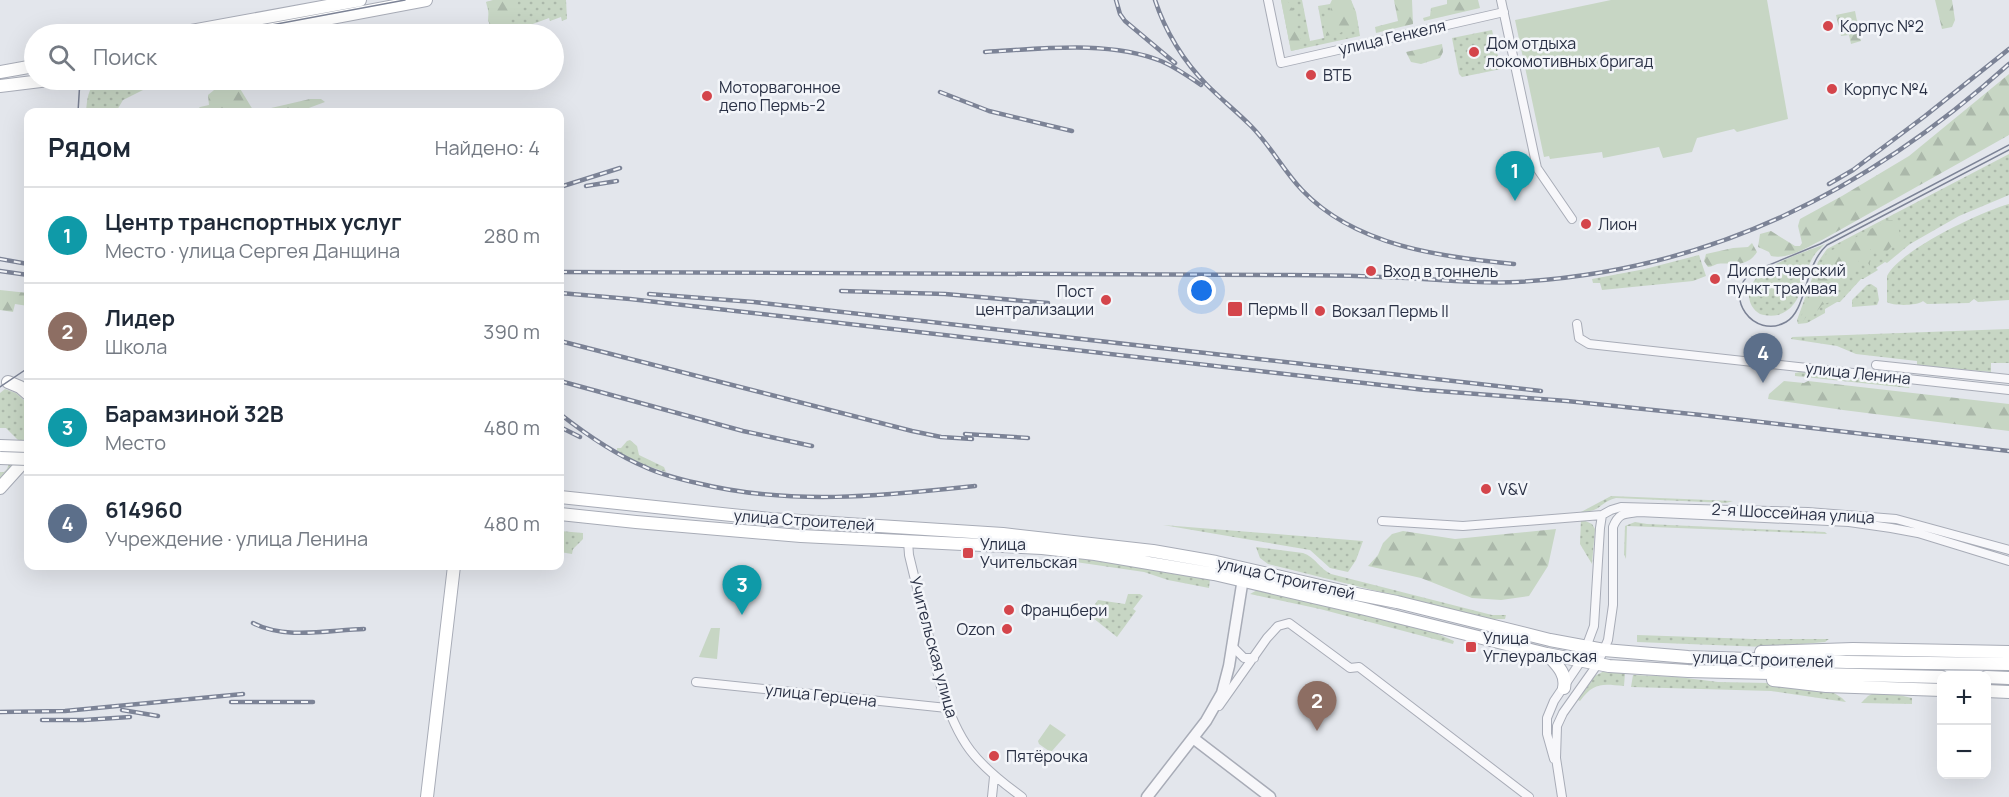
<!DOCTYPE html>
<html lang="ru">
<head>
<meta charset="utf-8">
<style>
  body { margin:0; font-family:Manrope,sans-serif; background:#f6f6f7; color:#1f2937 }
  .controls { position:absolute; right:18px; bottom:18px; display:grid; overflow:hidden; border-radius:12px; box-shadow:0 6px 24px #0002 }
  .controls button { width:54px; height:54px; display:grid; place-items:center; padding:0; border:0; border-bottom:2px solid #e0e1e3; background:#fff; color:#1f2937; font:30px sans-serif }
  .you { position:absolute; left:1202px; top:291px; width:21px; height:21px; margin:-15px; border:4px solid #fff; border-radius:50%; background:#1a73e8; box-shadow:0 0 0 9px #1a73e833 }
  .badge { display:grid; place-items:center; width:39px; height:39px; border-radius:50%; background:#b45309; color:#fff; font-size:20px; font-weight:700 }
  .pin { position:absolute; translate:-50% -50px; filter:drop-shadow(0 2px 3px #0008) }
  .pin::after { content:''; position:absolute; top:32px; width:21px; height:18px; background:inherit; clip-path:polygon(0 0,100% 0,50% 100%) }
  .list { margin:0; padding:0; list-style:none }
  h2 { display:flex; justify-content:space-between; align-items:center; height:78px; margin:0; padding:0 24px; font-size:26px }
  h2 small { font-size:20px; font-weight:400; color:#747a83 }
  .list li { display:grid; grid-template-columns:39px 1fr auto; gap:18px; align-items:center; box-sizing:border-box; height:96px; padding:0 24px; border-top:2px solid #e0e1e3 }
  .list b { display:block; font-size:22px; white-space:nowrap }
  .list p { margin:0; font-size:20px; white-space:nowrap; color:#747a83 }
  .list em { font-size:20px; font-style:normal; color:#747a83 }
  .icon { flex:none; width:33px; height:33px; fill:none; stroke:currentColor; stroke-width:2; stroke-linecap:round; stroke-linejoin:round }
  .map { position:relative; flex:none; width:2009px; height:797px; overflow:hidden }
  .search { position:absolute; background:#fff; box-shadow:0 6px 24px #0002; left:24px; top:24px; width:540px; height:66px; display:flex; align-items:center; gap:15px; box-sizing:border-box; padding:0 21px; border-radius:33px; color:#747a83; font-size:22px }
  .panel { position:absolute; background:#fff; box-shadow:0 6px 24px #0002; left:24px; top:108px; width:540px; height:462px; border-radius:12px }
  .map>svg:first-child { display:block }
</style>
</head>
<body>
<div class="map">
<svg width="2009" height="797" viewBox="0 0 2009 797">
  <defs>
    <pattern id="grass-dots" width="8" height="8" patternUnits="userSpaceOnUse" patternTransform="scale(1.5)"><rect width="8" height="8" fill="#c7d6c4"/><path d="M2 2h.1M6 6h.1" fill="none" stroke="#abb8aa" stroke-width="1.8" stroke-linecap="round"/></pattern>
    <pattern id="forest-firs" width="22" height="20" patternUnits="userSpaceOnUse" patternTransform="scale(1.5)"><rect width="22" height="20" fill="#c7d6c4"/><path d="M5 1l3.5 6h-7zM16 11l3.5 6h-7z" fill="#abb8aa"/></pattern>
  </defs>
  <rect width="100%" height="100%" fill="#e3e6ec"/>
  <path fill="url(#grass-dots)" d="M496,0H566L567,19L562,21L561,17L550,21L549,18L514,31L516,34H494L486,2Z
    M1281,0H1302L1310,41L1324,38L1318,6L1330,4L1332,0H1351L1356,12L1360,36L1291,51Z
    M1492,30L1501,69L1462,77L1459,74L1452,38Z
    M97,80H163L123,100L116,112H86C87,99 88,89 97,80Z
    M2009,154V195L1959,216L1910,244L1887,263L1885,262L1876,268L1878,270L1863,279H1861L1840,302H1837L1825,309V313L1807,323L1798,324L1797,320L1818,262L1827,249Z
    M2009,204V300L1978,302L1974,299L1969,303L1927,304L1923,301C1917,306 1893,306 1887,302V276C1900,250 1980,212 2009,204Z
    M1825,244C1822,247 1818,250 1815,254C1801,273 1806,306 1778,315C1773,316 1766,316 1760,314C1753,310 1749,303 1749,295C1749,267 1804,253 1825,244Z
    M1699,255L1706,276L1693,281L1602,290L1600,283H1593L1592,279L1645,269Z
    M1871,284L1877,288L1879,300L1877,305L1852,307V300L1867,285Z
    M2009,329V363H1991V372L1917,365V361L1856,354L1837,346L1791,339L1792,337Z
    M1800,372L1910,384L1909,388L1795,376V373Z
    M5,389L16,393L28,404V447L0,481V472H4L7,469L18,440L6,428H0V393Z
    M630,440L637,446L639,455L664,467L666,472L638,463L617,452V448H621L627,441Z
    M1611,496L1733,501L1726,503L1616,498C1599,502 1602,512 1581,512Z
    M1581,519L1592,524L1595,529L1592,564L1580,544Z
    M1635,522L1647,524L1825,532L1827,534L1627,526L1626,559L1624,554L1625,526Z
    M1163,525L1363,541L1356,560L1348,572L1330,568L1310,550Z
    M560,531L583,533V539L573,549L572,554L560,552Z
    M1256,547L1303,553C1315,557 1320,569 1331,574L1492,615H1506L1505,619H1489L1268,564L1260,558Z
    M1060,556L1116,563L1210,579L1209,588L1168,580L1144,572L1055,559Z
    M1259,589L1424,628L1454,641L1453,644L1320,609L1250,594Z
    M1128,594H1140L1143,596L1133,609L1136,611L1117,637L1088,614L1098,600L1125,604Z
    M1637,635L1753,639H1829L1825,642L1765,647L1637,642Z
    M1604,671L1625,673L1624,686C1602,684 1594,682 1580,701L1578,700L1595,676Z
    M1633,675L1678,677L1718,682L1769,683L1834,693L1842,698L1846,702L1771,691L1631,687Z
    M1874,693L1894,694L1912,698V704L1861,703L1868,696Z"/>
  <path fill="url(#forest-firs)" d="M493,0H519L509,23L514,34H493L488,20L489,5L486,2Z
    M1281,0H1287L1297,17L1295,23L1304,48L1291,51Z
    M1332,0H1351L1358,23L1340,33L1326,36L1323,21L1330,15Z
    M1394,0H1412L1413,24L1376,33L1375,27L1398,21Z
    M1447,0H1478L1480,8L1424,21L1423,18L1430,16L1431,8L1447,4Z
    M1935,0H1952L1955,20L1952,27L1942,29Z
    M1855,11L1861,41L1851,44L1849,35L1841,36L1836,15Z
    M1442,44L1443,52L1440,58L1421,64L1411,62L1406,52Z
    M2009,74V135L1822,240C1807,247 1788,260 1771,256L1769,252L1758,247L1760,234L1771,231L1795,246H1800L1802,243L1798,226L1800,219L1842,196L1909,156Z
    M236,82L253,110L258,111L310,99H321L325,102L298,112L293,110L278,112H194L200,107L209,105L208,95L220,85Z
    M1887,220H1892L1898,225L1900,236L1905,241L1897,247L1895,243L1880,258L1875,251L1870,249V266L1866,260H1859L1856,270L1848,274L1846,278L1848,281L1853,282L1839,281L1837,283L1838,292L1835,300L1822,305L1813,316H1807L1802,322L1801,317L1811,293L1816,272L1827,253Z
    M1752,243L1757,252C1746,269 1732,262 1717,264C1714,265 1711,267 1708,267L1704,261L1706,254L1733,248L1748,247Z
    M0,290L28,293V306L15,304L13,312L0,310Z
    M1784,381L1804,383L1808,381L2009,404V431L1843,410L1768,399L1769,394Z
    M1556,529L1548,566L1529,596L1501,600L1472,598L1421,578L1368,566L1378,555L1383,543L1392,534L1403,531L1455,539Z"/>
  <path fill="#c7d6c4" d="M1611,0H1767L1788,119L1737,132L1734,129L1697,138L1692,152L1663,158L1659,147L1603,158L1602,152L1550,159L1549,156L1544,157L1515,20Z
    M711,628H720L717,659L699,657Z
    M1050,724L1066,735L1052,751H1049L1039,744L1038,741Z"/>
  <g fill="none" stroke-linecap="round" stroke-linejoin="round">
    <defs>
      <path id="minor" d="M1268,0L1281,63L1504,12
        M1501,0L1537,168L1572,219
        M1577,324L1579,338L1589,344L2009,390
        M1876,365L2009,379
        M1602,515L1611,510L1621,507L1808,512L1896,519L2009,550
        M1382,521L1463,526L1602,515
        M908,541L909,555L941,687C958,743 975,763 1022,797
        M1232,646L1244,658H1254
        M696,682L947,708
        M1219,706L1267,638L1278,626L1289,623L1350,668L1359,667L1529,797
        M1554,759L1547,734V718L1554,701L1581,661L1594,626L1600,528L1602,515
        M992,797L994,777
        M1562,797L1556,758L1557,726L1563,713L1597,665L1608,640L1613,605V527C1619,512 1625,514 1639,512L1849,522L1891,528L1918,533L2009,561"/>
      <path id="tertiary" d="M1193,738L1270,797
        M1147,797L1206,721L1222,693L1229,666L1244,572"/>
      <path id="secondary" d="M175,34L360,0
        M247,34L426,0
        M0,72L34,66
        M0,86L49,80
        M8,382L20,387L28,394
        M0,446L28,447
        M0,488L28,457
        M560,497L770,519L1003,534L1153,551L1216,562L1346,592L1397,602L1550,640L1604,650L1688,657L1847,662L2009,664
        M560,514L636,522L801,536L1042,548L1095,554L1214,574L1365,609L1547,654L1609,666L1688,671L1942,677
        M1761,652L1853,649L2009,652
        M1547,654C1556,664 1567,673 1564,688
        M1986,677L2009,678
        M1773,680L1826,686L1942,690
        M1986,691L2009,692
        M427,797L454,566"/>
    </defs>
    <use href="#minor" stroke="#a8acb7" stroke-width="10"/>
    <use href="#tertiary" stroke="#a8acb7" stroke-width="13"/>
    <use href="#secondary" stroke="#a8acb7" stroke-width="14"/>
    <use href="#minor" stroke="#f7f7fa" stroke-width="8"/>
    <use href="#tertiary" stroke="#f7f7fa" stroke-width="10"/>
    <use href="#secondary" stroke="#fff" stroke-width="12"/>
    <path stroke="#7c8396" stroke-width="1.5" d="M208,34L230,30
      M223,34L405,0
      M78,112L80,80
      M2009,145L1820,244L1752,272C1721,296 1754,340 1786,322C1807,310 1804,265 1827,245L2009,150
      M0,387L28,368"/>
    <defs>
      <path id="rail" d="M1116,0L1120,14L1125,21L1175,63
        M1155,0C1165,31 1184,62 1207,85C1221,99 1237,112 1251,126C1270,145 1283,170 1302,190C1355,246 1441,257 1514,264
        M985,52C1040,49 1108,40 1161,61C1175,67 1188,76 1201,85
        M940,92L989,111L1072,131
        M1829,184L1853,170L1925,116L2009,49
        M586,186L617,181
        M560,187L620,168
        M0,259L28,264
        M0,271L28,275
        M560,272L1291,275C1330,275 1369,276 1408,278C1445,280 1481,284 1517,282C1709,271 1868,191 2009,64
        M841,291L945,294L1048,303
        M560,293L630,299L1425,390L1567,401L1701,415L2009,451
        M649,294L754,302L1541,391
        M560,341L912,431L941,437L972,439
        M560,381L743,431L812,446
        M560,414C587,435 614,454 645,467C662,475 679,479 697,483C789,506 882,496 975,486
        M560,427L580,437
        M965,434L1028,438
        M253,623C285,640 329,630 364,629
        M231,702H313
        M122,710L158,716
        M0,712L65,711L243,694
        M42,720H84L130,717"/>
    </defs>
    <use href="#rail" stroke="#7c8396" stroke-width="4.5"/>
    <use href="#rail" stroke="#f3f5f9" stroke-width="2" stroke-dasharray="7" stroke-linecap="butt"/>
    <defs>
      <path id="secondary-bridge" d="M0,458L28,459"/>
    </defs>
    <use href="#secondary-bridge" stroke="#a8acb7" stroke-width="14" stroke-linecap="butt"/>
    <use href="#secondary-bridge" stroke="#fff" stroke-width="12"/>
  </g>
  <g fill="#d4454b" stroke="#f3f5f9" stroke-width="2">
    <circle cx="1828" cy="26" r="6"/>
    <circle cx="1474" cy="52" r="6"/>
    <circle cx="1311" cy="75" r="6"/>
    <circle cx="1832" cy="89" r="6"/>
    <circle cx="707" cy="96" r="6"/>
    <circle cx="1586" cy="224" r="6"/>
    <circle cx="1371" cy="271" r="6"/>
    <circle cx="1715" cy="279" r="6"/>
    <circle cx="1106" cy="300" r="6"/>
    <rect x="1227" y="301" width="16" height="16" rx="3"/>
    <circle cx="1320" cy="311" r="6"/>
    <circle cx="1486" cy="489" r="6"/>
    <rect x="962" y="547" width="12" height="12" rx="3"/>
    <circle cx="1009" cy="610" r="6"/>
    <circle cx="1007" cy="629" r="6"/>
    <rect x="1465" y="641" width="12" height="12" rx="3"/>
    <circle cx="994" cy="756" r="6"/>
  </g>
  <g text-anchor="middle" stroke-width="5" stroke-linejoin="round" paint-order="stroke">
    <g font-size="16" fill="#2a3145" stroke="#f3f5f9" text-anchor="start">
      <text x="1840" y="32">Корпус №2</text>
      <text x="1486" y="49">Дом отдыха<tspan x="1486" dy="18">локомотивных бригад</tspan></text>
      <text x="1323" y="81">ВТБ</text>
      <text x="719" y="93">Моторвагонное<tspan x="719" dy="18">депо Пермь-2</tspan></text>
      <text x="1844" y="95">Корпус №4</text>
      <text x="1598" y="230">Лион</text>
      <text x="1727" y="276">Диспетчерский<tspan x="1727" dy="18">пункт трамвая</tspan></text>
      <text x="1383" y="277">Вход в тоннель</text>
      <text x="1094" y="297" text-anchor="end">Пост<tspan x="1094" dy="18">централизации</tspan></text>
      <text x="1248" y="315">Пермь II</text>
      <text x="1332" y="317">Вокзал Пермь II</text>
      <text x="1498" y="495">V&amp;V</text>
      <text x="980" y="550">Улица<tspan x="980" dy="18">Учительская</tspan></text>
      <text x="1021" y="616">Францбери</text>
      <text x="995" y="635" text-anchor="end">Ozon</text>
      <text x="1483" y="644">Улица<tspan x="1483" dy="18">Углеуральская</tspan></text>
      <text x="1006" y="762">Пятёрочка</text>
    </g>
    <g font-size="16" fill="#2a3145" stroke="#f3f5f9">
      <text transform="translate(1392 37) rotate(-13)" y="6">улица Генкеля</text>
      <text transform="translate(1858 373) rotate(6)" y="6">улица Ленина</text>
      <text transform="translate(1793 513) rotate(3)" y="6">2-я Шоссейная улица</text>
      <text transform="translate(804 520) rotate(4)" y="6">улица Строителей</text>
      <text transform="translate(1286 578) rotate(13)" y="6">улица Строителей</text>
      <text transform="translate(934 647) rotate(75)" y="6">Учительская улица</text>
      <text transform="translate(1763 659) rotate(2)" y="6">улица Строителей</text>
      <text transform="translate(821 695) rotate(6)" y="6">улица Герцена</text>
    </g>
  </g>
</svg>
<div class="controls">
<button>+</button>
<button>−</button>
</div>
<div class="you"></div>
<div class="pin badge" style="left:1515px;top:201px;background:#0f9aa8">1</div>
<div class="pin badge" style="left:1317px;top:731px;background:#8d6e63">2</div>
<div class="pin badge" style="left:742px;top:615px;background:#0f9aa8">3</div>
<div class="pin badge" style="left:1763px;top:383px;background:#5c6f8a">4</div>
<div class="search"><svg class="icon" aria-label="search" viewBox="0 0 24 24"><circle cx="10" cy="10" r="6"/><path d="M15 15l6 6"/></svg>Поиск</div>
<section class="panel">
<h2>Рядом<small>Найдено: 4</small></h2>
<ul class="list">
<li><span class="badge" style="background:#0f9aa8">1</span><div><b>Центр транспортных услуг</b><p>Место · улица Сергея Данщина</p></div><em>280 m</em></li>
<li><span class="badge" style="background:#8d6e63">2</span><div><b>Лидер</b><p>Школа</p></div><em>390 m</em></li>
<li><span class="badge" style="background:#0f9aa8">3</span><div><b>Барамзиной 32В</b><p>Место</p></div><em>480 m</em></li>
<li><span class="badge" style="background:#5c6f8a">4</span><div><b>614960</b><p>Учреждение · улица Ленина</p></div><em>480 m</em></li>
</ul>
</section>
</div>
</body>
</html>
